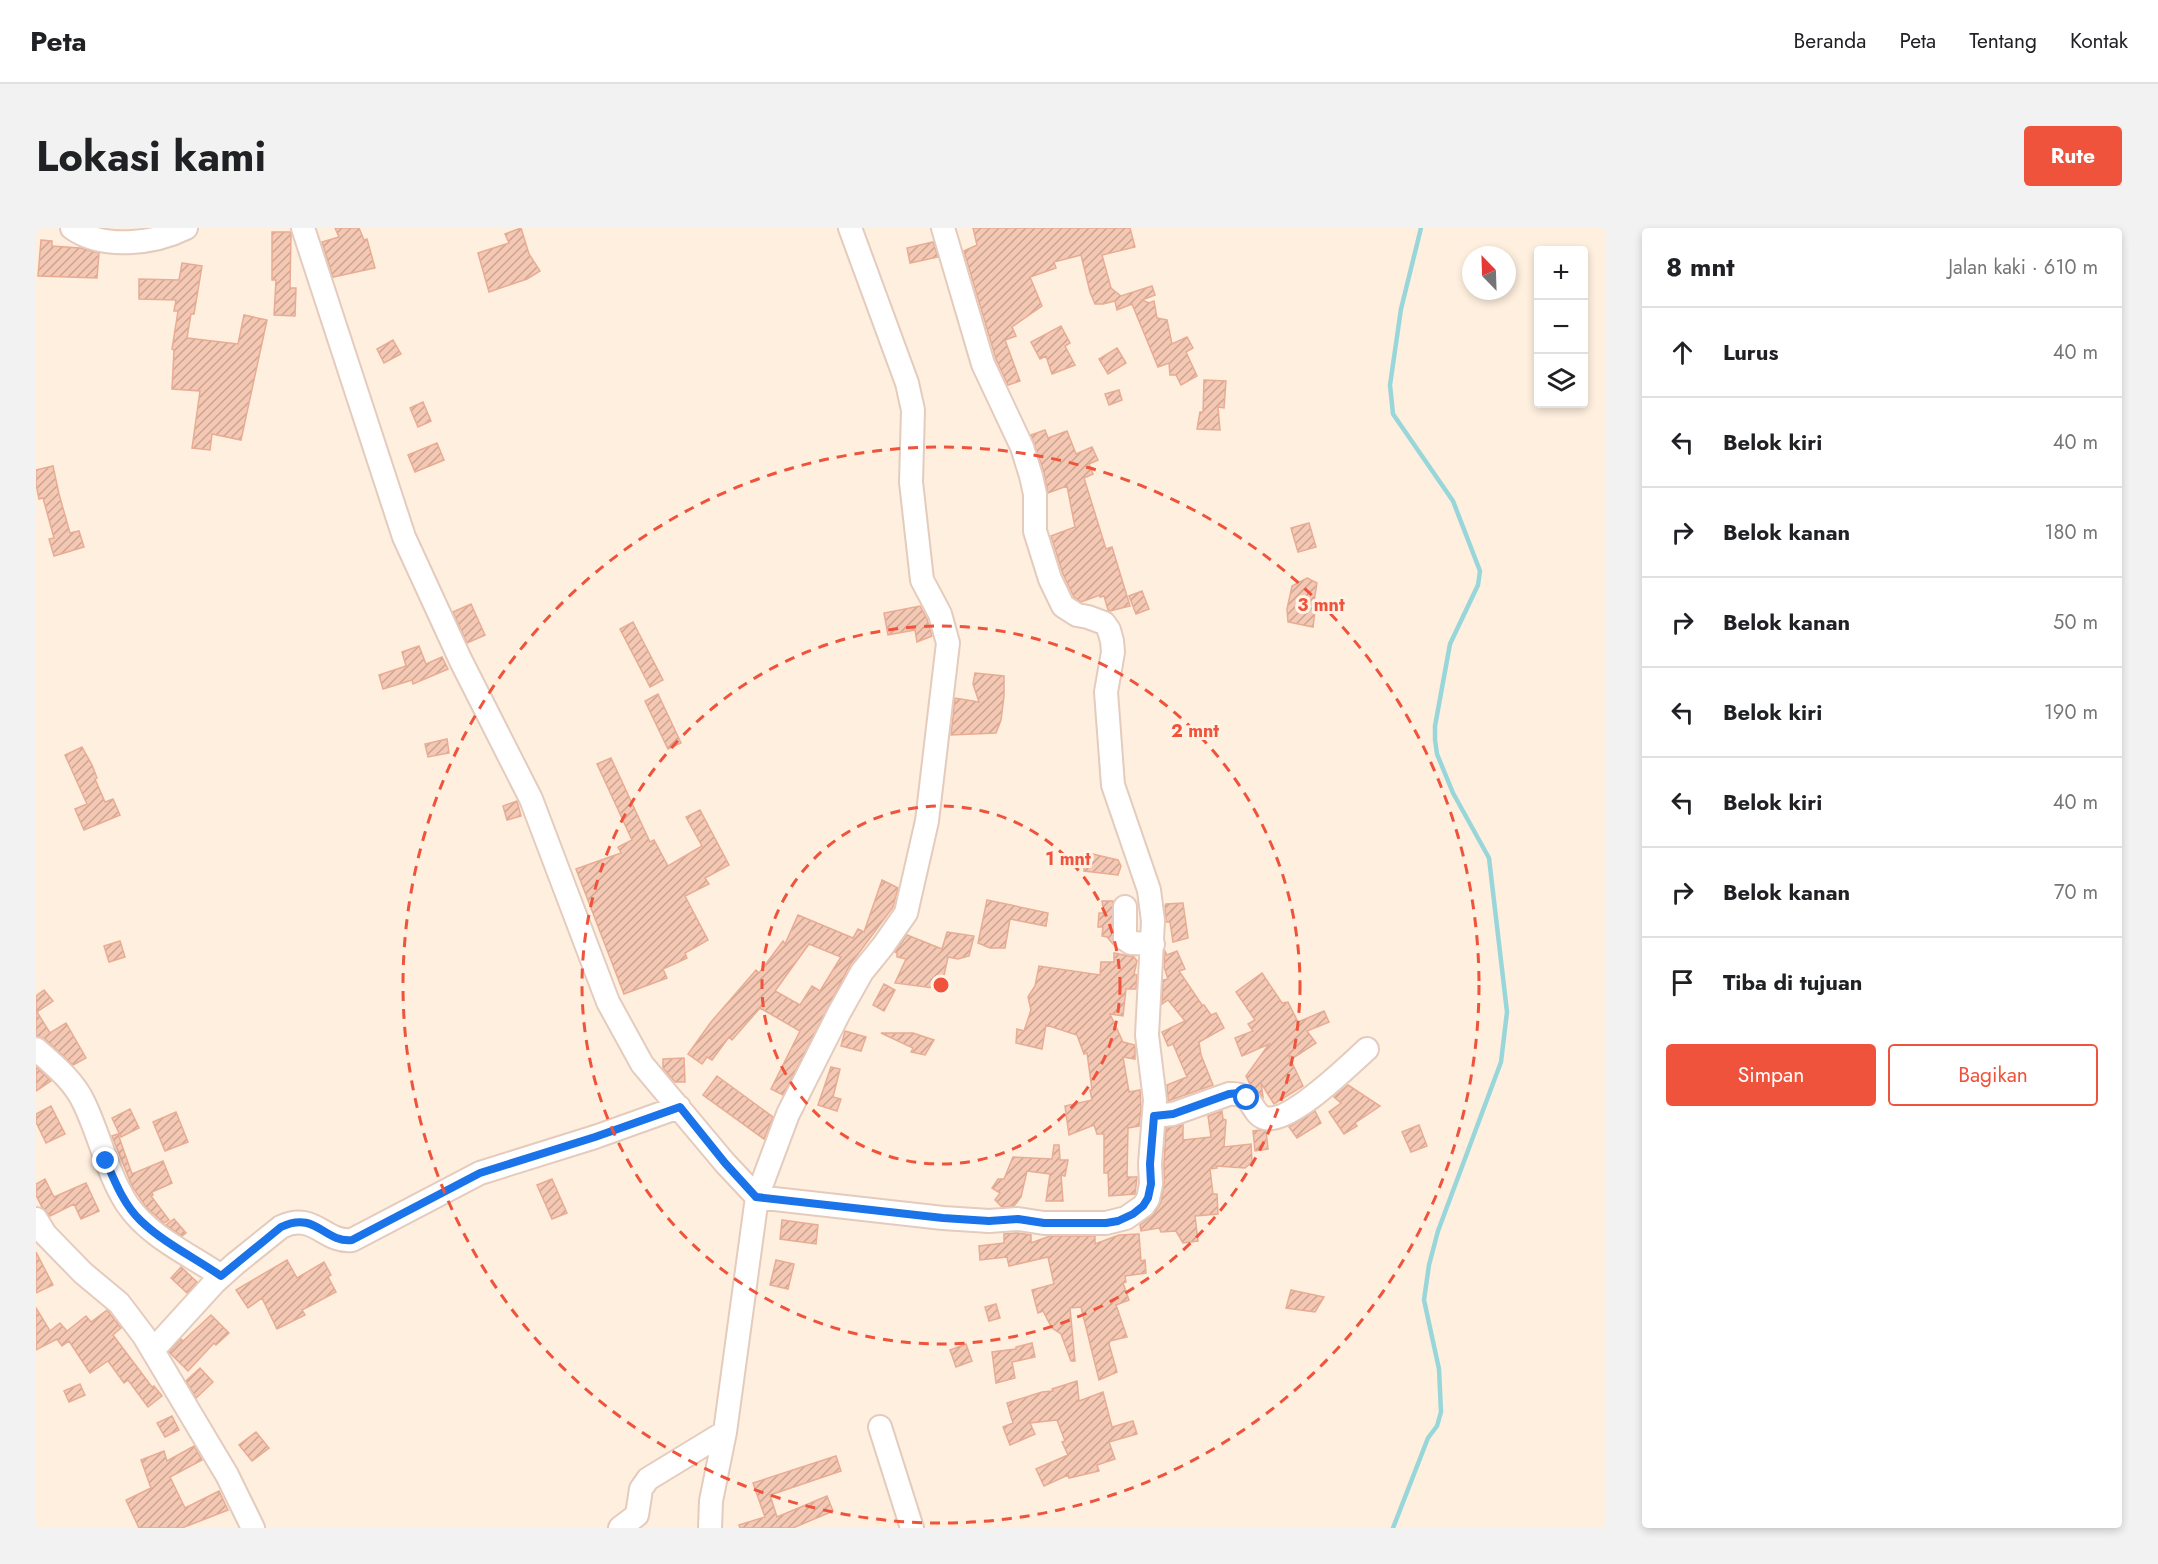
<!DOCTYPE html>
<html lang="id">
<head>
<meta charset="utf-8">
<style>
  body { margin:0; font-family:Jost,sans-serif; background:#f2f2f2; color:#202124 }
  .controls { position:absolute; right:18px; top:18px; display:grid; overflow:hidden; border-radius:6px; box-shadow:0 3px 9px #0003 }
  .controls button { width:54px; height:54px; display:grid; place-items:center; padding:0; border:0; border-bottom:2px solid #e0e0e0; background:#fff; color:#202124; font:30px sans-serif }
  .compass { position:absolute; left:1426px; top:18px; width:54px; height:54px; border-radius:50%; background:#fff; box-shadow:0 3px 9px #0003; rotate:337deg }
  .stop { position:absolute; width:18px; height:18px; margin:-14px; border:4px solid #1a73e8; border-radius:50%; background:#fff }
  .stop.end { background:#1a73e8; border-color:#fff; box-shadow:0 2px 6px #0008 }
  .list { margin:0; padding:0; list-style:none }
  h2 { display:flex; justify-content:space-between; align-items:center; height:78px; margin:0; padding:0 24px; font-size:26px }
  h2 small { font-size:20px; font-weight:400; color:#757577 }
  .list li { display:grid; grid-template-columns:39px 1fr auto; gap:18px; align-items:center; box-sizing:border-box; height:90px; padding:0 24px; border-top:2px solid #e0e0e0 }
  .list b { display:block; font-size:22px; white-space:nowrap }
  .list em { font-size:20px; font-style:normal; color:#757577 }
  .actions { display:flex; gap:12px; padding:18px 24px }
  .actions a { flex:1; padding:14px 0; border:2px solid #f0533b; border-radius:6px; text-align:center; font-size:21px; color:#f0533b }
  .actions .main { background:#f0533b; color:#fff }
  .icon { flex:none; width:33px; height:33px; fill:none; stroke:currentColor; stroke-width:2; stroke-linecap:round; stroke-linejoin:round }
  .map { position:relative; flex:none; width:1570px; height:1300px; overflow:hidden; border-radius:6px }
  header { display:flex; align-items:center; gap:36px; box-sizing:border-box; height:84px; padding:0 30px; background:#fff; border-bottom:2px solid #e0e0e0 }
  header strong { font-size:28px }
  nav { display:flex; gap:33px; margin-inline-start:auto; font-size:21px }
  .intro { display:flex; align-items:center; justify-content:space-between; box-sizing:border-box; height:144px; padding:0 36px }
  h1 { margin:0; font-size:42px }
  .button { padding:15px 27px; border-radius:6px; background:#f0533b; color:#fff; font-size:21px; font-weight:700 }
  main { display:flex; gap:36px; padding:0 36px }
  aside { flex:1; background:#fff; border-radius:6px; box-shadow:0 3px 9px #0003 }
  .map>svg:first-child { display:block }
</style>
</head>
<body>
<header>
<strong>Peta</strong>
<nav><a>Beranda</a><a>Peta</a><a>Tentang</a><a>Kontak</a></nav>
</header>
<div class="intro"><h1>Lokasi kami</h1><a class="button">Rute</a></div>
<main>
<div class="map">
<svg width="1570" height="1300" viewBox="0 0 1570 1300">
  <defs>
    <pattern id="building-hatch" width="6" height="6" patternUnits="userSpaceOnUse" patternTransform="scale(1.5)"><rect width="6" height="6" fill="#f5c8b4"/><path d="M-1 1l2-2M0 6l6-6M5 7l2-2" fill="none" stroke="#cba594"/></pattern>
  </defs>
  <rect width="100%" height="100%" fill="#feefde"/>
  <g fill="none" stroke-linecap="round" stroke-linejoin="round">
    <path stroke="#98d6da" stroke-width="4.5" d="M1357,1300L1392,1210L1401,1198L1405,1184L1403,1141L1388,1072L1393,1037L1402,1003L1465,834L1471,784L1453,630L1417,565L1401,526L1399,512V498L1414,416L1442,357L1444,343L1417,273L1357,186L1354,157L1365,81L1385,0"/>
  </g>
  <path fill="url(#building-hatch)" stroke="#e8ac94" stroke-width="1.5" fill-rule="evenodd" d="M299,0H323L328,12L331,11L339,40L297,49L286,14L303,9Z
    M485,0L493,26L504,43L491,51L453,64L442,25L473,15L469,6Z
    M937,0H1094L1099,19L1066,27L1075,60L1085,68L1116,58L1119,67L1106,72L1113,75L1118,73L1121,90L1131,92L1136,116L1151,109L1157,120L1150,124L1161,148L1145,157L1140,147H1134L1133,135L1122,139L1096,76L1081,82L1079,73L1067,76H1059L1054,64L1045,27L1018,34L1020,40L994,49L1006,78L976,99L980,108L969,112L984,153L972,157L960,131L928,23L941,17Z
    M236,4H254L255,6L254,60H260L259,88L238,87L240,52H236Z
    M5,12L16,13V18L44,20L63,25L61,50L2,48Z
    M897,14L902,29L874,35L871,20Z
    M146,35L166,38L158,86H155L151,110L202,116L208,87L231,92L205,212L176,206L174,222L156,220L164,163L136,161L138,122L136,121L142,83H138L140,72L103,71V51L143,52Z
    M1025,98L1034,115L1029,118L1039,137L1016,146L1010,128L1004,131L995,114Z
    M357,112L365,126L348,135L341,121Z
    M1081,120L1090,135L1072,146L1063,131Z
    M1168,152L1190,153L1188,180L1182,179L1184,202L1161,201L1164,184H1167Z
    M1083,162L1086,172L1073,177L1069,166Z
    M387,174L395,193L382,199L374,180Z
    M1009,202L1012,210L1031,203L1040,226L1056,219L1062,232L1053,236L1057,246L1048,250L1070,321L1076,319L1094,378L1074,383L1072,382L1068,368L1064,369V367L1045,374L1038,369L1027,346L1015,308L1039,299L1031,258L1012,265L1008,244L995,207Z
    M401,215L408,232L379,244L372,227Z
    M17,238L23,266L34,305L43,303L48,319L18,328L13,311L18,310L7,270L3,271L0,256V242Z
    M1273,295L1280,319L1262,324L1255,300Z
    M1271,350L1281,355L1277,380L1279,383L1277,399L1252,394L1251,381L1256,358Z
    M1106,363L1113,381L1100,386L1093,368Z
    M435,376L449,407L431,415L417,384Z
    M884,378L891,391L896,408L881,414L879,402L852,407L848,385Z
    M597,394L627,452L614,459L584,401Z
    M383,418L390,436L406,429L412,441L377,456L376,452L347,461L343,447L370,438L366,424Z
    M939,445L968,448V468L965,492L960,505L915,507L919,470L943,474L937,456Z
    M622,466L645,515L632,521L609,473Z
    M411,511L413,525L392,529L389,516Z
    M46,519L56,537L61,550L59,551L69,574L77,571L84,587L48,602L39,581L51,576L29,527Z
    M575,530L614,614L618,612L632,638L666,618L650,589L664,582L693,637L669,650L673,656L649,668L672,712L649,725L651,730L627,741L631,750L588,766L540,641L585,625L582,619L596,612L561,536Z
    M481,573L485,588L471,592L467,578Z
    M1052,625L1082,632L1085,638L1082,647L1048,643V634Z
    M846,652L862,660L857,679L814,737L747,867L735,861L764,803L724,780L696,812L693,809L676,832L671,829L666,836L652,826L675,794L720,742L723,745L747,713L749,716L762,687L817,710L822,701L828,704ZM773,716L805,729L784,763L776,758L764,777L739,763Z
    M951,672L1012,685L1010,698L974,691L969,720H954L942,715Z
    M1066,673H1077V716L1071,709L1066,708L1067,699H1062L1063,685H1068Z
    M1147,675L1152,710L1137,714L1134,694H1130L1129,678L1130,676Z
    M911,704L938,708L933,728L922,731L912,729L905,761L859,755L870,731L861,729V725L859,724L871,707L906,721Z
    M84,713L89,729L73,734L68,718Z
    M1129,723L1131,727L1141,723L1149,741L1143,743L1166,777H1168L1175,787L1180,785L1188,800L1163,814L1165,827L1177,857L1132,873L1131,857L1151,849L1137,816L1132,818L1126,804L1149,793L1132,772L1126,776L1127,752L1132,751L1128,739Z
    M1078,725L1098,729L1101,733L1098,746L1101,747L1100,761H1090L1087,788L1074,786L1087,814L1099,817V831L1087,829L1093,864L1104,862L1105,880L1103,898L1092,900L1091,949H1101L1099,966L1073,968L1072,945H1068V906H1061L1058,897L1033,907L1029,878L1056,872L1054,862H1056L1051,825L1048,826L1041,807L1010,797L1006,821L980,815L981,801L988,803L995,782L992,769L999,758L1003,738L1064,747L1065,734H1078Z
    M1226,745L1246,775L1252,774L1262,794L1288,783L1293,794L1271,803L1280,815L1257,830L1252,826L1267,858L1238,876L1225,855L1227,869L1214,856L1210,848L1233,816L1206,828L1199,810L1217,803L1212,796L1219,792L1200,764Z
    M848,756L859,762L848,783L837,777Z
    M8,762L17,773L1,784L14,805L30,795L50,830L37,837L9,811L0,808V768Z
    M809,803L830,809L825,823L805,818Z
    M845,805H877L898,812L889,827L875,824L877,820Z
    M648,830L649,854H639L627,840V831Z
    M0,839L15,853L0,863Z
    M795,839L804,841L797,869L805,871L801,883L782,877Z
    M681,848L737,889L728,911L667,867Z
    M1312,857L1344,878L1319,895L1321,898L1308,906L1293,884L1305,875L1298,869Z
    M15,878L29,906L10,915L0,894V886Z
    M94,881L103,900L85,909L76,890Z
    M1186,883L1187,891L1190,892L1188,919L1215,916L1216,934L1209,940L1180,938L1181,940L1174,941L1177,966H1181L1182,986L1159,988L1162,1013L1147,1015L1140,1003L1125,1004L1123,1000L1105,1003L1104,997L1118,986L1125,974L1128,956V936L1130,900L1147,897V912L1175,909L1172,888Z
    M1279,883L1285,895L1261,910L1253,899Z
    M140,884L152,914L129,923L117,894Z
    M1383,897L1391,918L1375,924L1366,904Z
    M1224,902L1230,903L1232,921L1219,923L1217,903Z
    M82,906L96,946L127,933L136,955L116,964L117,967L115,968L133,992L128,995L110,979L96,958L76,908Z
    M1018,917H1023L1024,932H1032L1029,948L1025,947L1027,973H1010L1014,946L991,943L985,969L978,978L966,979L959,972L964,965L956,960L962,951H968L977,929L1016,931Z
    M9,951L18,969L50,955L63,983L45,991L38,976L14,988L6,979L0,967V956Z
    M516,951L531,985L516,991L501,957Z
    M138,991L150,1005L146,1008L130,997Z
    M746,992L782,997L780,1016L744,1011Z
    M981,1005L995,1007V1015L1014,1008H1059V1016L1083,1007L1103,1006L1105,1033L1109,1032L1110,1045L1089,1048L1090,1054L1087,1055L1093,1072L1080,1077L1091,1109L1074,1113L1073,1116L1081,1144L1063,1152L1045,1079L1034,1080L1039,1133H1035L1025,1106L1016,1100L1007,1083L1002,1085L996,1062L1018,1056L1012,1029L973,1038L971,1029L944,1032L943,1018L968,1015V1006Z
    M0,1024L17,1057L0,1065Z
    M251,1032L261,1050L288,1034L295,1047L292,1049L300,1064L266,1082L269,1087L241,1101L226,1070L212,1080L200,1062Z
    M740,1032L758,1036L752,1061L734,1057Z
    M145,1039L161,1054L151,1065L135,1050Z
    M1255,1062L1288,1069L1279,1084L1250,1080Z
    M960,1076L964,1090L953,1093L949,1079Z
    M0,1080L14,1103L24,1095L31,1103L50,1088L55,1094L71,1082L85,1100L77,1107L116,1159L118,1158L126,1168L112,1179L92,1152L88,1155L72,1133L54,1145L33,1113L26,1118L21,1111L0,1122Z
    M175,1087L193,1105L180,1117L178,1115L152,1143L133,1124L145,1111L147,1113Z
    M996,1115L999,1129L976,1134L979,1150L960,1155L956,1124L980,1121V1119Z
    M930,1116L936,1133L920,1139L914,1122Z
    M164,1140L177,1154L160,1170L150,1153Z
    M1041,1153L1043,1173L1067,1164L1076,1199L1097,1193L1101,1206L1073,1214L1079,1231L1061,1237L1063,1243L1033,1250L1032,1247L1008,1258L1000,1241L1032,1227L1026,1214L1029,1213L1021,1192L994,1195L999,1206L974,1217L967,1199L977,1195L971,1175L1006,1164L1017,1163L1016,1161Z
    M44,1156L49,1167L33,1174L28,1163Z
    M136,1188L143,1202L129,1209L121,1195Z
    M220,1204L233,1220L216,1233L203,1217Z
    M158,1218L166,1232L134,1249L149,1280L183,1263L192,1282L146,1300H103L90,1272L115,1260L105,1232L128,1223L131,1233Z
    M800,1228L805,1243L734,1267L741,1289L791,1268L797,1283L757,1300H704L703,1297L729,1289L717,1255Z"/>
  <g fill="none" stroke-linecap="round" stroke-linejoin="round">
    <defs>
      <path id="minor" d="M36,0C67,22 118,16 150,0
        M267,0L368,309L425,433L495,571L572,774L606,836L689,935L721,969L689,1204L675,1273L674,1300
        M814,0L871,155L877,182L875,254L886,352L904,386L912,415L891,593L870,685L847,718L826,744L803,785L752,886L721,969L907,990L953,993L982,991L1008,995H1070L1090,990L1107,978L1112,971L1115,956L1114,936L1119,872L1111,807L1117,693L1113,662L1077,557L1070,464L1077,424L1076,413L1073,402L1068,395L1052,389L1041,387L1027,378L1014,351L999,303V266L995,248L986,219L947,136L907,0
        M1089,679V711L1095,715L1117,716
        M0,821C18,837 38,853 48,875C64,908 71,945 91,976C113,1009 153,1026 185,1048
        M1118,888L1137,886L1193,866C1219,864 1214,886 1229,890C1254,896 1312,838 1331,821
        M0,991L9,1006L47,1045L83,1075L108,1108L191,1247L217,1300
        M117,1122L179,1054L199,1036L245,999C278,983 288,1015 316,1012L444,945L559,909L643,879
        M844,1199L876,1300
        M584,1300L601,1287L605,1261L612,1251L689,1204"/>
    </defs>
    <use href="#minor" stroke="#e4cbbd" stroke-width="26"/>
    <use href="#minor" stroke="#fff" stroke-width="22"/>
  </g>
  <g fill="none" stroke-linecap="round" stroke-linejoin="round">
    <path stroke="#1a73e8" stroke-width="8" d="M70,933C79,954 88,977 105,993C128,1015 159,1030 185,1048L245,999C280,982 288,1015 316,1012L444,945L559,909L644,879L689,935L720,969L907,990L953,993L982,991L1008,995H1070L1082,993L1097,986L1107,978L1112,970L1115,956L1114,936L1118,888L1137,886L1193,866L1203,865L1211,870"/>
  </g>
  <g fill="none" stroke="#f0533b" stroke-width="3" stroke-dasharray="10 8">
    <circle cx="905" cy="757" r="179"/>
    <circle cx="905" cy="757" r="359"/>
    <circle cx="905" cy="757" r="538"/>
  </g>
  <circle cx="905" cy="757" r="9" fill="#f0533b" stroke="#fff3e6" stroke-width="3"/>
  <g font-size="18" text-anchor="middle" font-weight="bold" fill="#f0533b" stroke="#fff3e6" stroke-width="6" stroke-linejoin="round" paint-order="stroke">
    <text x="1285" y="383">3 mnt</text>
    <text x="1159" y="509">2 mnt</text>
    <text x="1032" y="637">1 mnt</text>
  </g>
</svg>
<div class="controls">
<button>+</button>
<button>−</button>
<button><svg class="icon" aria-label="layers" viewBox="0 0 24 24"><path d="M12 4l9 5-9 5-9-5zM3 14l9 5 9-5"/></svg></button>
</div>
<svg class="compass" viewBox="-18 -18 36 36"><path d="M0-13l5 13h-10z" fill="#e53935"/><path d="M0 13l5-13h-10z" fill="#757577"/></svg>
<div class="stop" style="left:1211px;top:870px"></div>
<div class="stop end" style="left:70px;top:933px"></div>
</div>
<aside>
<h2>8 mnt<small>Jalan kaki · 610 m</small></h2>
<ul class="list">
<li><svg class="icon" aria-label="ahead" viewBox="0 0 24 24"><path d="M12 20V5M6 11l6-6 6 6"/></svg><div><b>Lurus</b></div><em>40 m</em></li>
<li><svg class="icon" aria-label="left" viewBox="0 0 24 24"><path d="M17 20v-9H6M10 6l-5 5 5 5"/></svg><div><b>Belok kiri</b></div><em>40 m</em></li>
<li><svg class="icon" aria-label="right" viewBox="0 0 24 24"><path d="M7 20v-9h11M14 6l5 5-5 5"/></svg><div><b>Belok kanan</b></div><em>180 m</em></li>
<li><svg class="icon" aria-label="right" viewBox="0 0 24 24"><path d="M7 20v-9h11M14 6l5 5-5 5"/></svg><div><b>Belok kanan</b></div><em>50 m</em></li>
<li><svg class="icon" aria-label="left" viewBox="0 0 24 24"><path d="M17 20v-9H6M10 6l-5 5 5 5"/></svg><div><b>Belok kiri</b></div><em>190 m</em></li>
<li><svg class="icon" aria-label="left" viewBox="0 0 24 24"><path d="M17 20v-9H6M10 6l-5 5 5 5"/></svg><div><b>Belok kiri</b></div><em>40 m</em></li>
<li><svg class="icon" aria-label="right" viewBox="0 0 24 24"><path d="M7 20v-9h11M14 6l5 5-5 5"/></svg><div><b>Belok kanan</b></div><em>70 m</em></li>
<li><svg class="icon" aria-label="arrive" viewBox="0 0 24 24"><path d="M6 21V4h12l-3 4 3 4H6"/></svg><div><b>Tiba di tujuan</b></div></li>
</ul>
<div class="actions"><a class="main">Simpan</a><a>Bagikan</a></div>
</aside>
</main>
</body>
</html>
